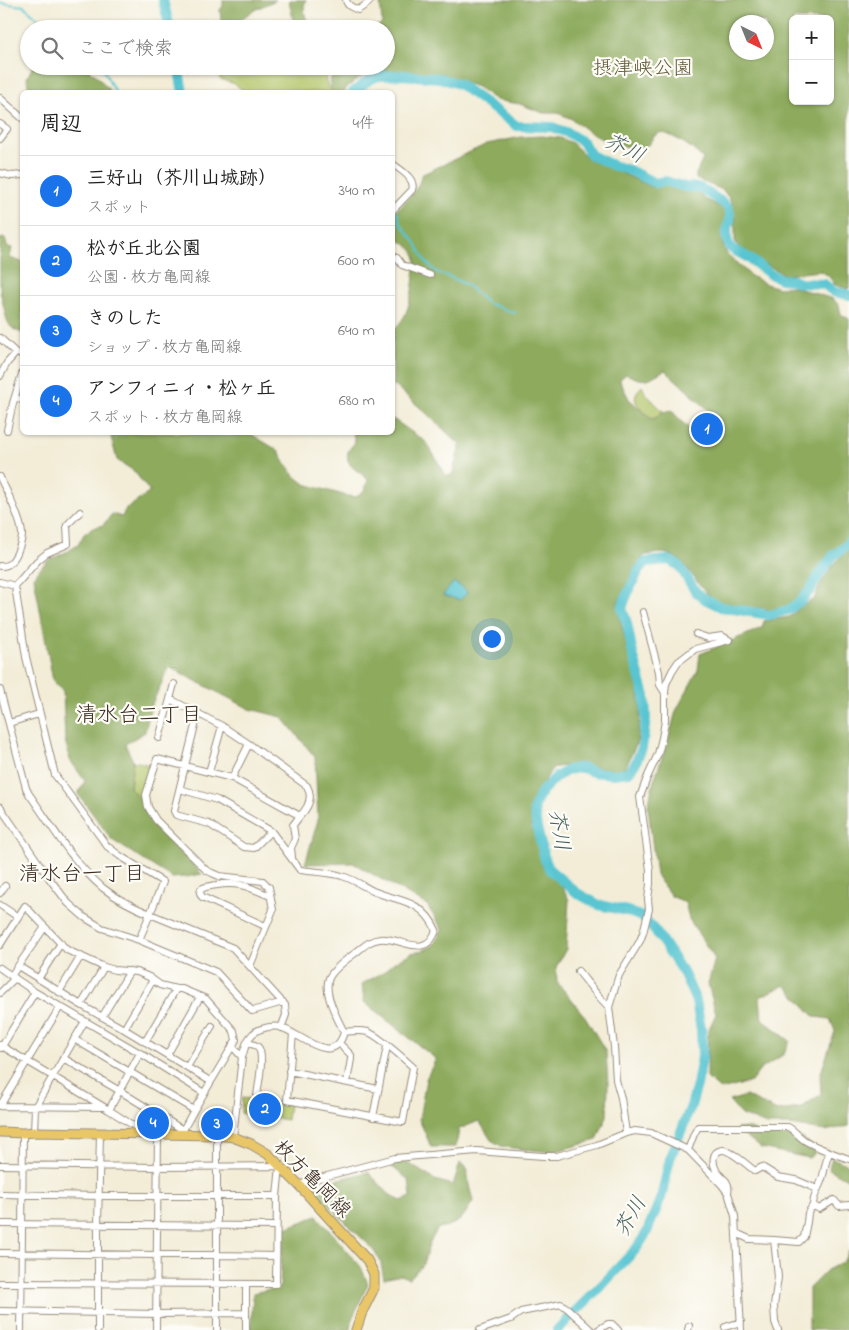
<!DOCTYPE html>
<html lang="ja">
<head>
<meta charset="utf-8">
<style>
  body { margin:0; font-family:"Indie Flower","Klee One",sans-serif; background:#f2f2f2; color:#222 }
  .controls { position:absolute; right:15px; top:15px; display:grid; overflow:hidden; border-radius:8px; box-shadow:0 1px 4px #0004 }
  .controls button { width:45px; height:45px; display:grid; place-items:center; padding:0; border:0; border-bottom:1px solid #e0e0e0; background:#fff; color:#222; font:25px sans-serif }
  .compass { position:absolute; left:729px; top:15px; width:45px; height:45px; border-radius:50%; background:#fff; box-shadow:0 1px 4px #0004; rotate:137deg }
  .you { position:absolute; left:491px; top:638px; width:18px; height:18px; margin:-12px; border:4px solid #fff; border-radius:50%; background:#1a73e8; box-shadow:0 0 0 8px #1a73e833 }
  .badge { display:grid; place-items:center; width:32px; height:32px; border-radius:50%; background:#1a73e8; color:#fff; font-size:16px; font-weight:700 }
  .pin { position:absolute; translate:-50% -50%; border:2px solid #fff; box-shadow:0 1px 5px #0006 }
  .list { margin:0; padding:0; list-style:none }
  h2 { display:flex; justify-content:space-between; align-items:center; height:65px; margin:0; padding:0 20px; font-size:21px }
  h2 small { font-size:16px; font-weight:400; color:#767676 }
  .list li { display:grid; grid-template-columns:32px 1fr auto; gap:15px; align-items:center; box-sizing:border-box; height:70px; padding:0 20px; border-top:1px solid #e0e0e0 }
  .list b { display:block; font-size:19px; white-space:nowrap }
  .list p { margin:0; font-size:16px; white-space:nowrap; color:#767676 }
  .list em { font-size:16px; font-style:normal; color:#767676 }
  .icon { flex:none; width:28px; height:28px; fill:none; stroke:currentColor; stroke-width:2; stroke-linecap:round; stroke-linejoin:round }
  .map { position:relative; flex:none; width:849px; height:1330px; overflow:hidden }
  .search { position:absolute; background:#fff; box-shadow:0 1px 4px #0004; left:20px; top:20px; width:375px; height:55px; display:flex; align-items:center; gap:12px; box-sizing:border-box; padding:0 18px; border-radius:28px; color:#767676; font-size:19px }
  .panel { position:absolute; background:#fff; box-shadow:0 1px 4px #0004; left:20px; top:90px; width:375px; height:345px; border-radius:8px }
  .map>svg:first-child { display:block }
</style>
</head>
<body>
<div class="map">
<svg width="849" height="1330" viewBox="0 0 849 1330">
  <rect width="100%" height="100%" fill="#fdfcf7"/>
  <filter id="ink" filterUnits="userSpaceOnUse"><feTurbulence type="fractalNoise" baseFrequency=".02" numOctaves="2"/><feDisplacementMap in="SourceGraphic" scale="10" xChannelSelector="R" yChannelSelector="G"/><feConvolveMatrix kernelMatrix="1 2 1 2 8 2 1 2 1" color-interpolation-filters="sRGB"/></filter>
  <filter id="wash" filterUnits="userSpaceOnUse"><feTurbulence type="fractalNoise" baseFrequency=".0096" numOctaves="4" result="noise"/><feDisplacementMap in="SourceGraphic" scale="20" xChannelSelector="R" yChannelSelector="G"/><feGaussianBlur stdDeviation="1.12" result="paint"/><feColorMatrix in="noise" values="0 0 0 0 0 0 0 0 0 0 0 0 0 0 0 0 0 1.4 0 .05"/><feComposite in="paint" operator="in"/></filter>
  <g filter="url(#wash)">
    <rect width="100%" height="100%" fill="#f3edd8"/>
    <path fill="#b2c569" stroke="#767844" d="M218,66H346L335,69L325,78L328,86V92H245L235,84L220,79Z
      M642,386L645,393L663,411L654,419L652,418C640,408 627,400 642,386Z
      M133,761L147,764L146,767L150,769L144,797L145,803L130,788Z
      M242,1098L289,1104L287,1120L241,1113Z"/>
    <path fill="#8daa5d" stroke="#646a3e" fill-rule="evenodd" d="M223,0H276C264,6 239,14 237,29H222L220,10L223,6Z
      M289,0H306C302,8 305,17 309,25L306,29H297L293,19Z
      M380,0H849V289H848L835,285L828,275L819,271L785,275L741,251L735,241V217L731,201L723,190L696,179V174L703,159C692,147 677,137 661,132L653,137L649,144L637,150L602,139L589,132L572,119L558,113H543L520,104L496,100L477,87L443,74L375,70L359,78L346,88L345,92H330L331,77L341,71L352,70L355,66H386V29H372L382,24ZM793,19H830V101H793ZM736,22H766V52H736Z
      M33,66H83L97,76L111,92H29L27,78Z
      M542,136L560,138L572,143L590,160L620,172L645,184L652,187L665,185L697,192L705,199L723,208L726,211V218L723,229V245L727,254L751,276L766,284L779,288L791,286L833,299L839,305L841,314L849,319V535C844,546 832,554 824,564C820,570 817,577 812,584C806,594 788,608 776,611C770,612 764,607 758,608C745,609 729,608 717,602C711,599 707,593 703,589C690,575 683,554 661,553C656,553 650,555 645,555L637,565L618,603L620,619L639,691L641,710L637,742L626,767L617,770L593,767L581,764L556,767L551,770L537,794L532,808V827L544,868L562,886L569,900L566,949L556,967L557,982L586,1018L606,1052L608,1084L607,1116L597,1140L553,1152L503,1147L491,1140L479,1121L459,1129L456,1147H431L419,1119L426,1079L436,1059L364,1002L362,984L382,973L393,963L411,953L422,951L434,945L442,929L427,905L353,863L305,864L318,820L315,757L282,717L250,709L169,667L151,706L145,732L125,744L133,761L130,788L145,803L146,812L150,821L202,874L186,877L172,878L112,840L78,794L85,781L70,760L65,740L63,691L53,681L34,577L41,567L49,560L68,551L78,545L84,534L93,528L103,525L112,514L122,517L125,510L150,492L134,471L117,460L110,433H249L279,451L285,463L296,477L305,484L347,496L356,497L365,490L368,480C361,471 344,467 348,452C349,449 353,445 355,442L353,433L392,432L393,419L426,442L446,475L449,476L453,473L460,445L425,412L393,384V329C412,318 413,281 416,260C416,249 402,242 393,236V214C402,204 421,189 421,175L487,144L521,137ZM665,370L717,418C718,424 718,428 712,432C697,443 681,420 671,410L663,412L654,419H651L629,399L620,381V379L626,374C648,384 647,379 665,370Z
      M5,238L7,247L12,248L10,258L22,262V333L15,330L10,326L7,320L0,291V239Z
      M849,548V1126L825,1131L790,1125H767L741,1115L729,1101L746,1096L777,1111L801,1108L821,1094L820,1076L835,1031L830,1019L815,1017L785,985L760,997L762,1019L790,1041L784,1054L760,1070L751,1082L721,1090L707,1078L708,1031L716,1014L708,984L715,959L689,919L685,902L671,896L656,875L648,806L654,780L667,744L676,711L698,670L700,654L762,628L764,621L789,617L802,606L814,599L821,583L833,565Z
      M748,1128L762,1134H775L803,1138L810,1144L816,1152L809,1158L761,1148L736,1129Z
      M832,1158L849,1165V1180L829,1169L830,1164Z
      M403,1160L435,1180L453,1185L460,1163L467,1168L469,1185L473,1201C462,1219 461,1224 438,1228L430,1242L423,1264L409,1279L401,1275L384,1279L380,1259L369,1245L314,1192L312,1186L368,1172L389,1194L401,1201L411,1197L409,1180L391,1166Z
      M317,1216L361,1267L368,1284L352,1319L350,1330H251L253,1293L280,1287L283,1229Z
      M849,1251V1330H809V1288L827,1270L843,1262Z"/>
    <path fill="#59c5d1" stroke="#4a7878" d="M454,582L467,591L466,594L460,600L445,596L443,595Z"/>
    <g fill="none" stroke-linecap="round" stroke-linejoin="round">
      <path stroke="#59c5d1" stroke-width="2" d="M0,3L24,6L40,20L53,29
        M100,66C108,74 109,85 116,92
        M395,210L398,214L400,223L415,242L426,262L433,269L438,273L450,277L467,285L487,303L515,313"/>
      <path stroke="#59c5d1" stroke-width="10" d="M163,0L170,29
        M178,66L183,92
        M353,92L369,80L378,76L402,75L440,78L459,84L517,126L552,127L568,133L583,142L591,155L612,165L629,170L655,183L665,181L685,187L700,188L722,202L728,207L730,214V221L727,228V238L728,243L732,249L747,257L770,274L781,279L792,280L800,283L824,284L834,292L849,295
        M557,1330L604,1283L636,1249L646,1234L661,1198L670,1159L691,1106L697,1085L702,1057L701,1029L696,1001L684,974L656,932L642,917L627,911L599,905L577,893L550,870L545,860L537,828L534,809L538,798L543,790L556,777L568,770L577,768H583L593,772L614,774L629,772L635,764L642,748L646,718L645,696L633,654L627,623L622,608L626,597L639,570L646,562L669,560L679,566L696,592L705,599L721,607L770,615L788,610L801,601L811,589L819,575L833,556L846,546L849,541"/>
    </g>
  </g>
  <g filter="url(#ink)">
    <g fill="none" stroke-linecap="round" stroke-linejoin="round">
      <defs>
        <path id="minor" d="M346,0C347,6 353,8 358,10L367,4L371,0
          M0,98L22,118
          M0,124L7,129L0,138
          M392,165H394C402,171 416,179 412,190L392,211
          M0,173L12,176L22,175
          M392,256L397,258L402,265L430,275
          M0,338L16,353
          M0,376L7,363L16,353L22,355
          M15,397L22,400
          M7,430L13,403L22,374
          M0,477C2,484 6,488 8,494C13,505 22,523 22,535C22,540 19,548 17,553C13,561 9,567 0,566
          M0,582L15,586L37,561L47,553L68,544L67,525L80,512
          M643,612L659,672L660,685L665,693
          M696,634L708,638L722,636L729,640
          M174,684L170,699L222,726L249,744L307,786C313,797 309,807 300,816
          M0,690L26,788L29,794C52,826 72,862 103,888C117,899 133,907 150,914L163,882L120,856L107,846L55,775L26,657L15,586
          M198,713L174,811L176,815L209,824L244,847L254,848L271,831L300,870C314,872 329,872 342,876C353,879 363,886 373,891C399,902 422,899 436,930C426,961 399,936 380,939C369,940 362,948 354,954C347,959 333,970 329,978C323,993 337,1018 344,1032C334,1069 300,1033 280,1027C274,1026 267,1027 261,1029C255,1031 250,1036 247,1042C245,1046 244,1052 242,1057
          M9,723L39,714
          M159,738L170,699
          M209,772L222,726
          M232,778L249,744
          M180,789L217,800L271,831
          M0,807L49,878L68,903L84,917L102,928L139,940L216,972L252,1011L283,1002
          M0,893L5,886
          M0,905L18,917
          M265,926L202,897L200,893L201,889C207,886 211,886 217,885C239,881 251,888 270,896
          M139,940L150,914L233,948L285,1005L286,1015L281,1028
          M0,945L25,906L67,950L104,967L115,970L137,972L149,977L160,985L176,989H182L206,999L234,1031L236,1040L194,1110L183,1130L182,1134
          M18,966L81,1005L124,1029L210,1081
          M250,966L273,910L269,887L263,881L219,876L212,873L206,870L156,820L148,807L146,795L157,759L232,778L300,816L293,825L295,839L291,848L292,857
          M0,968L35,992L140,1053L204,1093
          M578,971C588,983 597,996 609,1007
          M11,976L45,927
          M38,979L61,943
          M59,992L81,956
          M0,993L15,978
          M81,1005L104,967
          M102,1017L130,971
          M124,1029L153,980
          M293,1034L287,1100L403,1122L413,1067C403,1058 379,1036 368,1032C360,1030 351,1031 344,1032
          M74,1039L194,1110
          M145,1042L176,989
          M247,1043C250,1044 255,1044 258,1047C265,1055 258,1086 257,1096
          M339,1043L351,1055V1059L347,1082
          M0,1045L109,1110L145,1133
          M232,1046L242,1057L233,1137
          M1,1048L35,992
          M167,1055L200,997
          M63,1058L120,1091L183,1130
          M187,1067L212,1026
          M289,1071L378,1089
          M0,1106L60,1007
          M0,1106L102,1107
          M109,1110L140,1053
          M373,1117L387,1046
          M34,1132L35,1107L85,1021
          M626,1133L621,1098L616,1080L614,1047L609,1007L619,975L640,941L643,933L649,909L648,899L650,884V870L640,797L647,778L658,754L662,738L665,721V693L666,684L672,671L678,662L695,649L729,640
          M688,1150L694,1134L698,1127H788C794,1130 798,1136 804,1140C817,1148 834,1154 849,1159
          M0,1165L158,1167L280,1166L277,1196L276,1284L0,1283
          M299,1185L312,1180L395,1158L477,1151L543,1156H557L597,1145L626,1133L635,1131L651,1133L688,1150L722,1185L728,1193L735,1216L741,1330
          M728,1192C729,1188 728,1184 726,1181C723,1178 720,1175 717,1172C713,1165 710,1152 722,1150C730,1149 748,1166 755,1171L762,1167L778,1177L796,1180L817,1189
          M0,1194L98,1196H277
          M813,1205L819,1209L834,1200L839,1206L849,1205
          M0,1224L276,1226
          M736,1233L749,1239L774,1240L778,1277L774,1306L775,1322L778,1330
          M774,1240L799,1242L804,1237L807,1222L808,1213L813,1205C813,1196 819,1188 822,1179C825,1170 825,1160 830,1152
          M0,1253L157,1255H217L276,1256
          M246,1284V1330
          M0,1311L156,1314L246,1313
          M725,1327L741,1322
          M21,1330L23,1133
          M98,1330V1225L100,1133
          M156,1330L158,1134
          M217,1330V1135
          M480,1330L511,1319L521,1312L561,1304L567,1308L591,1330
          M598,1330L608,1324H612L618,1330
          M688,1330L689,1326"/>
        <path id="major" d="M0,1132L23,1133L34,1132L217,1135L233,1137L251,1144L268,1154L299,1185L367,1260L374,1274V1288L362,1312L356,1330"/>
      </defs>
      <use href="#minor" stroke="#978c7b" stroke-width="8"/>
      <use href="#major" stroke="#978c7b" stroke-width="11"/>
      <use href="#minor" stroke="#fff" stroke-width="6"/>
      <use href="#major" stroke="#e9c769" stroke-width="9"/>
    </g>
  </g>
  <g text-anchor="middle" stroke-width="4.5" stroke-linejoin="round" paint-order="stroke">
    <g font-size="20" fill="#5f5834" stroke="#fdfcf7">
      <text x="643" y="74">摂津峡公園</text>
    </g>
    <g font-size="20" fill="#3b2a1e" stroke="#fdfcf7">
      <text transform="translate(313 1178) rotate(45)" y="7">枚方亀岡線</text>
    </g>
    <g font-size="21" font-style="italic" fill="#46605d" stroke="#fdfcf7">
      <text transform="translate(625 148) rotate(26)" y="7">芥川</text>
      <text transform="translate(560 830) rotate(81)" y="7">芥川</text>
      <text transform="translate(630 1216) rotate(-60)" y="7">芥川</text>
    </g>
    <g font-size="21" fill="#3b2a1e" stroke="#fdfcf7">
      <text x="139" y="721">清水台二丁目</text>
      <text x="82" y="880">清水台一丁目</text>
    </g>
  </g>
</svg>
<div class="controls">
<button>+</button>
<button>−</button>
</div>
<svg class="compass" viewBox="-18 -18 36 36"><path d="M0-13l5 13h-10z" fill="#e53935"/><path d="M0 13l5-13h-10z" fill="#767676"/></svg>
<div class="you"></div>
<div class="pin badge" style="left:707px;top:429px">1</div>
<div class="pin badge" style="left:265px;top:1109px">2</div>
<div class="pin badge" style="left:217px;top:1124px">3</div>
<div class="pin badge" style="left:153px;top:1123px">4</div>
<div class="search"><svg class="icon" aria-label="search" viewBox="0 0 24 24"><circle cx="10" cy="10" r="6"/><path d="M15 15l6 6"/></svg>ここで検索</div>
<section class="panel">
<h2>周辺<small>4件</small></h2>
<ul class="list">
<li><span class="badge">1</span><div><b>三好山（芥川山城跡）</b><p>スポット</p></div><em>340 m</em></li>
<li><span class="badge">2</span><div><b>松が丘北公園</b><p>公園 · 枚方亀岡線</p></div><em>600 m</em></li>
<li><span class="badge">3</span><div><b>きのした</b><p>ショップ · 枚方亀岡線</p></div><em>640 m</em></li>
<li><span class="badge">4</span><div><b>アンフィニィ・松ヶ丘</b><p>スポット · 枚方亀岡線</p></div><em>680 m</em></li>
</ul>
</section>
</div>
</body>
</html>
